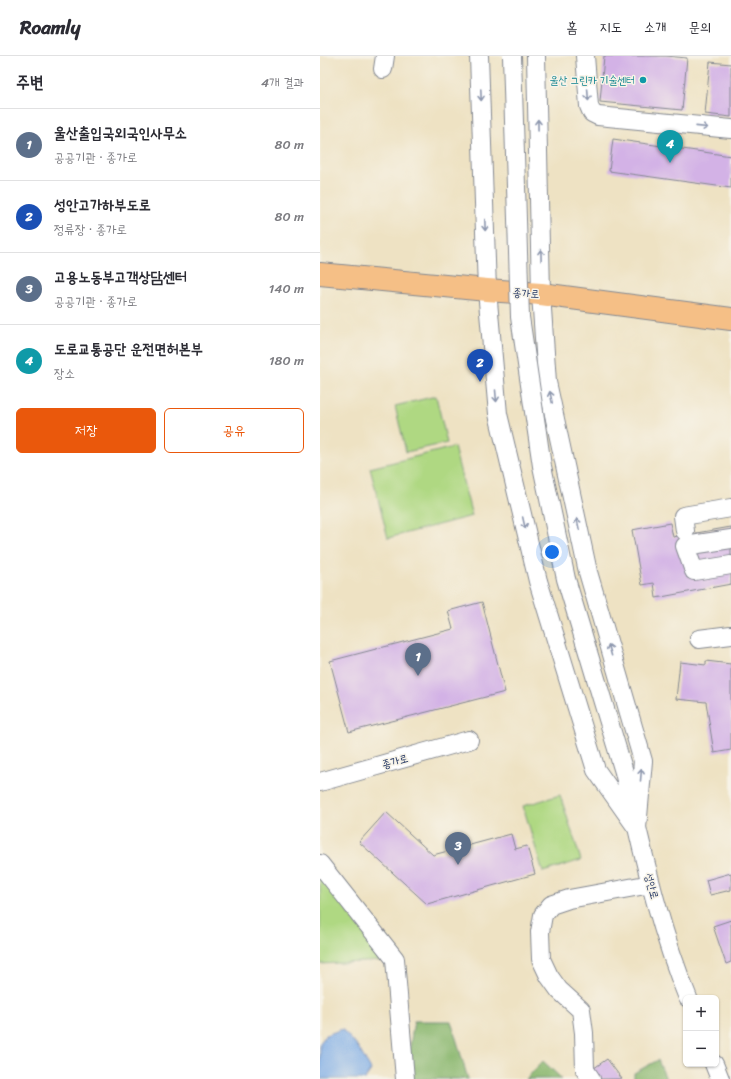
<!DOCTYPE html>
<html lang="ko">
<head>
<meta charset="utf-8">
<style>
  body { margin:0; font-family:Sriracha,"Poor Story",sans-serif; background:#f2f2f3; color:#2b2b33 }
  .controls { position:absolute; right:12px; bottom:12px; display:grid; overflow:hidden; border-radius:6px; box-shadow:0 1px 3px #0004 }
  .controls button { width:36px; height:36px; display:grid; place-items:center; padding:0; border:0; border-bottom:1px solid #e1e1e2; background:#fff; color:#2b2b33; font:20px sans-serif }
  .you { position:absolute; left:232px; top:496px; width:14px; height:14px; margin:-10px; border:3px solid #fff; border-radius:50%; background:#1a73e8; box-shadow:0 0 0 6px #1a73e833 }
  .badge { display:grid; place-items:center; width:26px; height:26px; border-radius:50%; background:#ea580c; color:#fff; font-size:13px; font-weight:700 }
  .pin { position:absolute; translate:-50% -33px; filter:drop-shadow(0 1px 2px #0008) }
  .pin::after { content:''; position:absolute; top:21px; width:14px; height:12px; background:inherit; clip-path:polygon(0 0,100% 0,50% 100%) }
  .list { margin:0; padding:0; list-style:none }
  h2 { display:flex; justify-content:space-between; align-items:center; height:52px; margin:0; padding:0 16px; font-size:17px }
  h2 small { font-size:13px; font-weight:400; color:#7c7c81 }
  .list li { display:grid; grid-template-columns:26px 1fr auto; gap:12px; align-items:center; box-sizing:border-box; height:72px; padding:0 16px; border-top:1px solid #e1e1e2 }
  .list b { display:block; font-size:15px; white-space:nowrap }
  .list p { margin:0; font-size:13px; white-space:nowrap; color:#7c7c81 }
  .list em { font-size:13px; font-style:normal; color:#7c7c81 }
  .actions { display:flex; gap:8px; padding:12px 16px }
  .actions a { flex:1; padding:9px 0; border:1px solid #ea580c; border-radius:6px; text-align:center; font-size:14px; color:#ea580c }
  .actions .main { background:#ea580c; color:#fff }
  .map { position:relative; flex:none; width:411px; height:1023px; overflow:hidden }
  header { display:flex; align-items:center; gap:24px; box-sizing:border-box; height:56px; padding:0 20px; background:#fff; border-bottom:1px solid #e1e1e2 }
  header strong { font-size:19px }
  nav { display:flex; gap:22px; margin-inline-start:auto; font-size:14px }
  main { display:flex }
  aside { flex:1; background:#fff }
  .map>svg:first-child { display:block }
</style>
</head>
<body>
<header>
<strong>Roamly</strong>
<nav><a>홈</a><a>지도</a><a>소개</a><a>문의</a></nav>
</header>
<main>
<aside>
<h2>주변<small>4개 결과</small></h2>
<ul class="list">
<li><span class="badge" style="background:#5c6f8a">1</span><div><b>울산출입국외국인사무소</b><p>공공기관 · 종가로</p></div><em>80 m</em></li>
<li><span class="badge" style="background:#1a4fb4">2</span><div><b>성안고가하부도로</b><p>정류장 · 종가로</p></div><em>80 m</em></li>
<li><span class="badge" style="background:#5c6f8a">3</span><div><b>고용노동부고객상담센터</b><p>공공기관 · 종가로</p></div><em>140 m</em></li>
<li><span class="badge" style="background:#0f9aa8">4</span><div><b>도로교통공단 운전면허본부</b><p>장소</p></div><em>180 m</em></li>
</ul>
<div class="actions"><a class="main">저장</a><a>공유</a></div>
</aside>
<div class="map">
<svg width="411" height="1023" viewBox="0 0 411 1023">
  <rect width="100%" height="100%" fill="#f7f3e8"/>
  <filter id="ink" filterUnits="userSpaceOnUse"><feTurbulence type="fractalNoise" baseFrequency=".025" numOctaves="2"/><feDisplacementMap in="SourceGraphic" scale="8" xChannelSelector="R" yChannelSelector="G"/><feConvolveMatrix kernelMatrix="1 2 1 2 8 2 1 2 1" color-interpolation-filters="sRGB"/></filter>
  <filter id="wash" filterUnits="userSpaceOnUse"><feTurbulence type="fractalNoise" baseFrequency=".012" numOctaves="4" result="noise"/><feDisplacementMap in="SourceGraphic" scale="16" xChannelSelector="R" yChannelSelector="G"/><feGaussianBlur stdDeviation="0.9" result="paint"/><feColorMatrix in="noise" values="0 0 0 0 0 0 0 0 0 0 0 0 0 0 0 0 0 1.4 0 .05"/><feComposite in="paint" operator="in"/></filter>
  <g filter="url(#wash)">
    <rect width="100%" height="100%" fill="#eee2c3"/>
    <path fill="#afd882" stroke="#658470" d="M116,340L127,387L86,396L75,350Z
      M134,391L152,460L68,482L50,412Z
      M240,739L261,804L223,816L203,750Z
      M0,818L64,905L0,908Z"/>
    <path fill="#8bb870" stroke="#537467" d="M94,965H131L148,1023H87L85,1021Z
      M338,1004L346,1023H314V1017Z
      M223,1005L242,1023H206Z"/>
    <path fill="#7cabe6" stroke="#4c6da2" d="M22,973L38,991L51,1014L45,1023H0V987L6,979Z"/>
    <g id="blocks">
      <path fill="#d3b2e6" d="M284,0H346L367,2L362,54L280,46Z
        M390,6L411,8V61L385,58Z
        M293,83L411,100V132L289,115Z
        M350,467L353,481L411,471V528L336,542L334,527L322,529L312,474Z
        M162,546L185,636L29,676L10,605L133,573L128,555Z
        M386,605L411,608V694L394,697L386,646L356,643L360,606L386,609Z
        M66,756L113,799L191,778L195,793L207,790L215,818L107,848L39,786Z
        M411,817V834L390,839L386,824Z
        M411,864V906L406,908L393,870Z
        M287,1003L302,1023H276L270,1015Z"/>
    </g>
  </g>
  <g filter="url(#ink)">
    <use href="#blocks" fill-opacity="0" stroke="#848890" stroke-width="1"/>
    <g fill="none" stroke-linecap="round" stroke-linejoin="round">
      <defs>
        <path id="minor" d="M159,0L167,234L178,358L218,525L276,714L317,772
          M216,0L221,238L227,326L268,516L323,705L317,772
          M265,0L269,50L272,57L278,60L411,73
          M63,13L65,0
          M365,475L363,460L411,452
          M411,483L365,490L374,515L411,509
          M379,583L411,579
          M304,716C322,792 338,870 368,942
          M0,726L149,684
          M0,808L75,903L85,1023
          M394,1008L400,1023
          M271,1023L265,1014L264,977L261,954L239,934L229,920L221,903L220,876L223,859L231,849L249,843L331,828"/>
        <path id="major" d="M0,218L167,234L221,238L411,263"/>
      </defs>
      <use href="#minor" stroke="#848890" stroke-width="20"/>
      <use href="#major" stroke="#848890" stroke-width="24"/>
      <use href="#minor" stroke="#fff" stroke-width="18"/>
      <use href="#major" stroke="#f5bf86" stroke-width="22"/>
      <defs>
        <path id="minor-bridge" d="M192,0L200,261L222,410L246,523L304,716"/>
      </defs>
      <use href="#minor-bridge" stroke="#848890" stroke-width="20" stroke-linecap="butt"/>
      <use href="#minor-bridge" stroke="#fff" stroke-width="18"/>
    </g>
    <defs><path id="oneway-shaft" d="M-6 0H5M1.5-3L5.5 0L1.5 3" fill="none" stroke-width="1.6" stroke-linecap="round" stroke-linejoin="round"/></defs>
    <g stroke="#8d97ae">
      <use href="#oneway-shaft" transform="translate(161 39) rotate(88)"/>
      <use href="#oneway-shaft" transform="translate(268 39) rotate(86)"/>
      <use href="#oneway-shaft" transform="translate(218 69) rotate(-91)"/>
      <use href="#oneway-shaft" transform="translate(382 71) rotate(6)"/>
      <use href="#oneway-shaft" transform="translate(165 169) rotate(88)"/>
      <use href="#oneway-shaft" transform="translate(221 199) rotate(-91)"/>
      <use href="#oneway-shaft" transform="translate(176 340) rotate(85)"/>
      <use href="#oneway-shaft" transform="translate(231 341) rotate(-102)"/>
      <use href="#oneway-shaft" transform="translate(204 467) rotate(77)"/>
      <use href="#oneway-shaft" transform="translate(258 468) rotate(-102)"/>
      <use href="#oneway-shaft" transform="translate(290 594) rotate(-106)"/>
      <use href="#oneway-shaft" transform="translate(321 719) rotate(-85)"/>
    </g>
  </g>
  <circle fill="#0f9aa8" stroke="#f7f3e8" stroke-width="1.5" cx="323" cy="24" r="4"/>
  <g text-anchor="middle" stroke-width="3" stroke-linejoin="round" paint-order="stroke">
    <g font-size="11" fill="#0d838f" stroke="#f7f3e8" text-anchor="end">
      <text x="315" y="28">울산 그린카 기술센터</text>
    </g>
    <g font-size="11" fill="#1b2f5e" stroke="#f7f3e8">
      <text transform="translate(206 237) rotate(4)" y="4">종가로</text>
      <text transform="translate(75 705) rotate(-16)" y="4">종가로</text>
      <text transform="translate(332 830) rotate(75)" y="4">성안로</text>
    </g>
  </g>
</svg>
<div class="controls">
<button>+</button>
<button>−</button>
</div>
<div class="you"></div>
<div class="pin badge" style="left:98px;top:620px;background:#5c6f8a">1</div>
<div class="pin badge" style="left:160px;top:326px;background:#1a4fb4">2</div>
<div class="pin badge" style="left:138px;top:809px;background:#5c6f8a">3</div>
<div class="pin badge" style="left:350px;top:107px;background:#0f9aa8">4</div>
</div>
</main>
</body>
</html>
